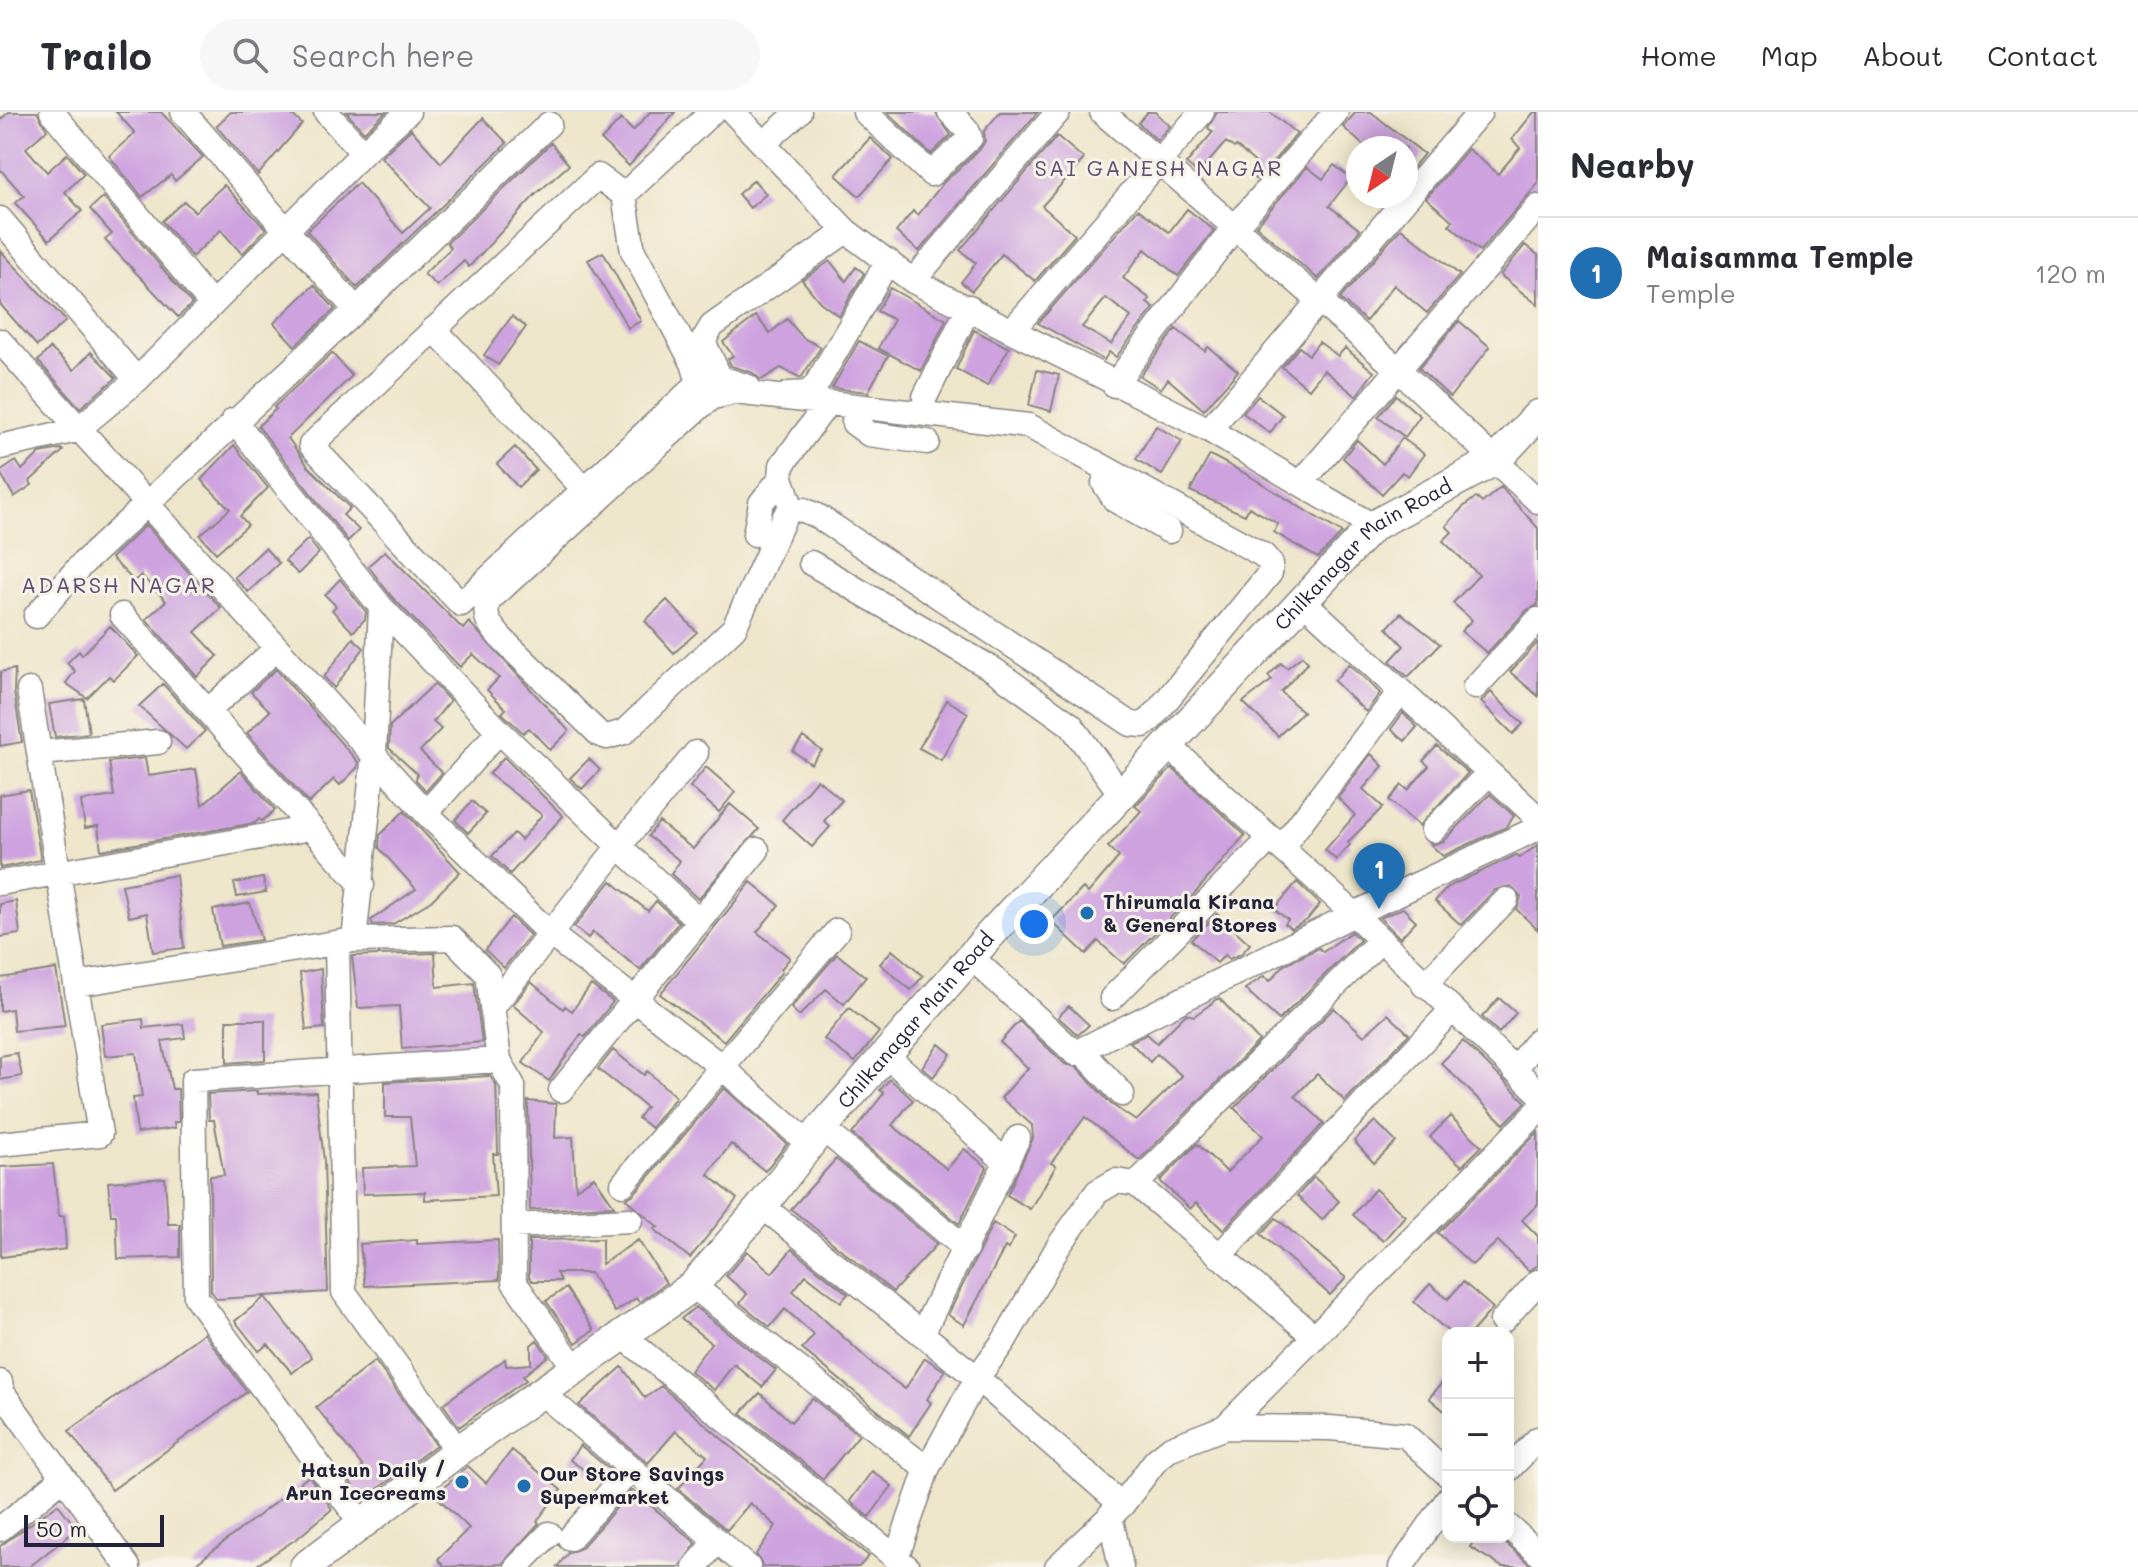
<!DOCTYPE html>
<html lang="en">
<head>
<meta charset="utf-8">
<style>
  body { margin:0; font-family:Mali,sans-serif; background:#f7f7f7; color:#2b2b33 }
  .controls { position:absolute; right:24px; bottom:24px; display:grid; overflow:hidden; border-radius:16px; box-shadow:0 4px 20px #0003 }
  .controls button { width:72px; height:72px; display:grid; place-items:center; padding:0; border:0; border-bottom:2px solid #e1e1e2; background:#fff; color:#2b2b33; font:40px sans-serif }
  .compass { position:absolute; left:1346px; top:24px; width:72px; height:72px; border-radius:50%; background:#fff; box-shadow:0 4px 20px #0003; rotate:215deg }
  .scale { position:absolute; left:24px; bottom:20px; width:140px; box-sizing:border-box; padding-left:8px; border:4px solid #22223b; border-top:0; font-size:22px; line-height:28px; white-space:nowrap; color:#22223b; -webkit-text-stroke:6px #f7f3e8; paint-order:stroke }
  .you { position:absolute; left:1034px; top:812px; width:28px; height:28px; margin:-20px; border:6px solid #fff; border-radius:50%; background:#1a73e8; box-shadow:0 0 0 12px #1a73e833 }
  .badge { display:grid; place-items:center; width:52px; height:52px; border-radius:50%; background:#1f6fb2; color:#fff; font-size:26px; font-weight:700 }
  .pin { position:absolute; translate:-50% -66px; filter:drop-shadow(0 2px 4px #0008) }
  .pin::after { content:''; position:absolute; top:42px; width:28px; height:24px; background:inherit; clip-path:polygon(0 0,100% 0,50% 100%) }
  .list { margin:0; padding:0; list-style:none }
  h2 { display:flex; justify-content:space-between; align-items:center; height:104px; margin:0; padding:0 32px; font-size:34px }
  h2 small { font-size:26px; font-weight:400; color:#7c7c81 }
  .list li { display:grid; grid-template-columns:52px 1fr auto; gap:24px; align-items:center; box-sizing:border-box; height:112px; padding:0 32px; border-top:2px solid #e1e1e2 }
  .list b { display:block; font-size:30px; white-space:nowrap }
  .list p { margin:0; font-size:26px; white-space:nowrap; color:#7c7c81 }
  .list em { font-size:26px; font-style:normal; color:#7c7c81 }
  .icon { flex:none; width:44px; height:44px; fill:none; stroke:currentColor; stroke-width:2; stroke-linecap:round; stroke-linejoin:round }
  .map { position:relative; flex:none; width:1538px; height:1455px; overflow:hidden }
  header { display:flex; align-items:center; gap:48px; box-sizing:border-box; height:112px; padding:0 40px; background:#fff; border-bottom:2px solid #e1e1e2 }
  header strong { font-size:38px }
  nav { display:flex; gap:44px; margin-inline-start:auto; font-size:28px }
  .search { width:560px; height:72px; background:#f7f7f7; display:flex; align-items:center; gap:20px; box-sizing:border-box; padding:0 28px; border-radius:44px; color:#7c7c81; font-size:30px }
  main { display:flex }
  aside { flex:1; background:#fff }
  .map>svg:first-child { display:block }
</style>
</head>
<body>
<header>
<strong>Trailo</strong>
<div class="search"><svg class="icon" aria-label="search" viewBox="0 0 24 24"><circle cx="10" cy="10" r="6"/><path d="M15 15l6 6"/></svg>Search here</div>
<nav><a>Home</a><a>Map</a><a>About</a><a>Contact</a></nav>
</header>
<main>
<div class="map">
<svg width="1538" height="1455" viewBox="0 0 1538 1455">
  <rect width="100%" height="100%" fill="#f7f3e8"/>
  <filter id="ink" filterUnits="userSpaceOnUse"><feTurbulence type="fractalNoise" baseFrequency=".0125" numOctaves="2"/><feDisplacementMap in="SourceGraphic" scale="16" xChannelSelector="R" yChannelSelector="G"/><feConvolveMatrix kernelMatrix="1 2 1 2 8 2 1 2 1" color-interpolation-filters="sRGB"/></filter>
  <filter id="wash" filterUnits="userSpaceOnUse"><feTurbulence type="fractalNoise" baseFrequency=".006" numOctaves="4" result="noise"/><feDisplacementMap in="SourceGraphic" scale="32" xChannelSelector="R" yChannelSelector="G"/><feGaussianBlur stdDeviation="1.8" result="paint"/><feColorMatrix in="noise" values="0 0 0 0 0 0 0 0 0 0 0 0 0 0 0 0 0 1.4 0 .05"/><feComposite in="paint" operator="in"/></filter>
  <g filter="url(#wash)">
    <rect width="100%" height="100%" fill="#eee6ca"/>
    <g id="blocks">
      <path fill="#cda2df" fill-rule="evenodd" d="M9,0H37L47,18L26,36L47,60L67,42L84,62L65,80L82,99L49,128L15,91L24,84L0,57V8Z
        M116,0H161L203,45L175,69L171,63L142,85L109,44L135,21Z
        M231,0H289L302,12L258,63L216,14Z
        M346,0H386L364,20Z
        M650,0H675L629,54L601,28L621,7L633,19Z
        M887,0H935L951,23L931,42Z
        M1000,0H1038L919,139L896,120L913,99L918,103L944,70L980,37L985,29L984,19Z
        M1148,0H1155L1170,14L1157,28L1138,11Z
        M1217,0H1270L1297,22L1257,68L1251,63L1258,53L1236,34L1234,36L1226,30L1198,62L1186,52L1213,20L1208,16Z
        M1356,0H1371L1424,42L1406,64V36H1366L1343,15Z
        M1534,0H1538V72L1480,139L1449,113L1453,109L1426,86L1468,37L1498,62L1520,36L1512,27Z
        M483,6L507,31L357,176L307,119L358,71L403,121L430,96L381,45L411,17L441,51Z
        M1057,24L1084,47L1042,94L1075,123L1035,169L1002,142L972,179L961,170L976,151L960,138Z
        M870,26L893,47L859,84L836,63Z
        M551,31L569,53L535,83L469,155L464,149L437,174L424,162L451,136L447,131Z
        M1334,53L1351,66L1329,94L1360,118L1318,167L1256,114L1307,55L1323,67Z
        M754,68L766,82L750,96L738,82Z
        M224,73L266,117L242,142L221,118L192,145L162,109L184,89L195,100Z
        M103,85L192,192L178,205L105,128L112,122L90,97Z
        M1138,97L1169,120L1187,97L1214,118L1178,164L1145,137L1123,166L1150,187L1147,191L1154,196L1116,245L1109,240L1104,248L1038,211ZM1106,186L1131,205L1111,232L1082,215Z
        M1401,116L1460,163L1427,201L1394,173L1366,209L1340,187Z
        M1525,133L1538,143V193L1500,163Z
        M0,138L66,209L37,234L0,192Z
        M603,140L641,209L628,216L588,148Z
        M830,149L846,169L856,155L864,161L839,204L820,190L802,168Z
        M314,173L335,197L295,234L274,211Z
        M890,176L946,208L921,259L878,236L894,208L877,199Z
        M512,204L526,215L498,253L484,243Z
        M756,204L770,221L787,207L803,226L821,235L801,266L781,256L761,268L753,261L731,254L728,247L733,244L723,230Z
        M1459,209L1490,235L1450,285L1419,256Z
        M1176,217L1205,239L1208,235L1238,259L1204,298L1168,267L1161,277L1140,264Z
        M974,218L1009,236L987,274L956,257Z
        M859,229L888,244L868,280L832,276Z
        M1319,230L1338,244L1345,236L1374,260L1356,284L1324,258L1309,277L1282,255L1299,235L1309,243Z
        M50,236L74,258L91,240L116,266L80,296L38,249Z
        M332,241L352,264L288,326L308,354L350,396L343,403L359,418L348,429L258,314L276,297L274,295Z
        M1037,258L1059,263L1051,299L1029,293Z
        M1396,283L1420,304L1405,325L1378,305Z
        M1258,284L1283,303L1270,321L1243,301Z
        M1156,314L1182,329L1162,363L1136,347Z
        M1402,326L1424,342L1408,364L1402,360L1382,382L1343,346L1357,328L1383,352Z
        M234,333L268,376L240,404L248,413L216,441L200,423L230,397L201,368Z
        M515,335L536,358L518,375L497,352Z
        M61,337L63,339L30,369L32,373L14,385L0,360L16,349L22,358L40,341Z
        M1210,343L1248,363L1342,421L1318,446L1274,420L1278,412L1249,395L1245,403L1190,379Z
        M1501,375L1538,416V493L1527,498L1487,541L1461,519L1472,508L1453,491L1479,463L1443,429L1452,420L1446,414L1462,396L1476,385L1482,391Z
        M146,413L221,496L195,520L218,544L197,565L146,507L166,489L141,463L134,469L111,446Z
        M308,427L319,441L298,462L285,449Z
        M265,436L279,451L248,480L234,465Z
        M385,439L463,517L469,510L569,619L550,638L529,616L523,621L502,601L506,597L487,578L499,566L473,542L460,555L392,485L368,454Z
        M340,467L366,500L365,507L353,520L332,498L336,494L325,483Z
        M667,488L697,520L674,541L645,509Z
        M1401,501L1440,532L1408,565L1390,549L1404,534L1387,516Z
        M110,514L138,544L114,568L109,564L87,586L66,571L75,559L67,551L79,539L82,543Z
        M353,526L364,536L334,576L324,565Z
        M1538,530V584L1510,560Z
        M1302,544L1308,550L1281,580L1303,600L1278,624L1243,590L1272,568L1268,564L1281,551L1287,556Z
        M1349,552L1380,581L1366,600L1334,569Z
        M15,557L14,580L22,630L0,634V560Z
        M276,557L358,650L357,656L340,673L334,667L309,691L247,621L270,599L251,580Z
        M163,572L205,619L186,637L139,594Z
        M434,572L450,589L433,610L441,617L420,639L442,661L426,679L416,668L417,662L389,636L390,614Z
        M1491,580L1523,612L1513,622L1481,590Z
        M84,587L89,621L55,625L49,592Z
        M947,588L968,601L941,648L919,636Z
        M1403,601L1417,615L1405,629L1391,617Z
        M803,625L822,639L811,652L793,639Z
        M1437,634L1468,661L1419,714L1389,688L1402,673L1408,678L1429,654L1423,649Z
        M1371,642L1383,654L1363,677L1383,695L1348,730L1350,733L1336,748L1325,738L1355,703L1338,686Z
        M504,645L563,704L510,762L492,744L514,721L521,728L542,703L489,662Z
        M145,646L148,664L196,657L202,693L241,659L275,698L262,709L259,707L255,711L101,738L98,714L85,716L81,689L114,684L109,650Z
        M589,647L600,658L582,677L570,666Z
        M706,655L735,680L719,700L690,675Z
        M1172,656L1245,723L1195,781L1124,852L1098,829L1086,842L1051,809L1083,776L1088,781L1119,745L1108,735L1141,699L1135,694Z
        M817,667L842,688L824,709L830,715L812,735L782,708Z
        M29,678L41,748L0,756V683Z
        M1490,682L1514,704L1506,715L1443,744L1431,733L1444,729Z
        M472,689L486,702L468,721L455,708Z
        M730,692L759,717L698,787L671,762L680,749L648,724L659,710L693,737Z
        M404,699L460,760L431,789L393,812L373,813L371,808L416,777L379,736L380,723Z
        M1538,733V818L1517,798L1521,785L1510,774L1495,778L1461,813L1435,789L1448,775L1516,743L1519,746Z
        M176,763L184,836L153,840L147,801L129,805L122,773Z
        M263,766L266,780L237,785L234,771Z
        M611,769L648,799L656,789L679,810L640,858L593,820L588,826L574,815Z
        M751,770L779,793L757,820L790,846L781,857L782,860L724,929L660,882Z
        M1297,770L1320,792L1307,808L1291,817L1285,812L1288,808L1274,797Z
        M16,789L20,822L0,825V792Z
        M250,791L261,828L220,834L213,798Z
        M1403,796L1416,809L1400,826L1380,806Z
        M1217,802L1250,832L1241,842L1229,847L1225,843L1217,851L1191,828Z
        M511,805L530,823L504,856L485,838Z
        M1351,820L1360,828L1279,908L1245,877L1264,864L1270,869L1284,853L1319,836L1323,840Z
        M892,838L923,864L911,878L880,852Z
        M435,841L437,875L474,871L482,930L402,937L399,894L358,896L352,844Z
        M837,842L866,865L844,892L826,877L799,904L791,896Z
        M56,857L65,914L14,919L12,897L0,899V866Z
        M321,857L324,916L306,918L300,861Z
        M531,870L563,897L565,894L572,899L591,873L613,890L585,925L581,922L549,969L523,951L544,920L513,893Z
        M1219,886L1259,929L1139,1048L1085,1005L1051,1051L1056,1054L1030,1097L1007,1083L1033,1026L1032,1013L1001,986L1028,956L1000,930L1019,909L1065,952L1077,955L1111,992L1136,1009L1182,964L1157,942L1150,950L1130,930L1147,922L1157,931L1186,902L1194,904Z
        M1499,886L1516,901L1499,921L1482,905Z
        M1069,894L1089,913L1078,923L1058,905Z
        M849,896L879,920L855,950L824,927Z
        M1334,896L1364,924L1388,902L1409,922L1345,989L1317,962L1295,984L1324,1011L1223,1118L1196,1091L1190,1097L1160,1069L1197,1032L1227,1060L1263,1024L1234,996Z
        M143,907L144,916L183,912L185,926L162,929L172,977H178L179,1010H174L175,1016L137,1021L133,986L142,985L136,941L105,944L101,912Z
        M227,908H265V948L227,951Z
        M1463,929L1526,990L1504,1012L1441,951Z
        M939,932L951,942L933,965L922,955Z
        M613,938L644,963L647,959L676,985L651,1016L638,1006L646,995L598,957Z
        M17,941L22,964L0,968V944Z
        M490,964L496,973L497,999L498,1042H493L496,1084L425,1088V1080L363,1082L362,1056L415,1054L410,1005H385V970Z
        M890,967L913,988L892,1013L947,1057L964,1037L987,1055L959,1112L852,1022L884,981L880,978Z
        M724,976L787,1032L765,1059L731,1032L708,1062L737,1087L690,1146L654,1117L658,1115L626,1087L634,1082Z
        M257,979V982L316,980L324,1049L328,1180L217,1187L211,1179L210,1064L224,1063L214,1008H209L208,982Z
        M528,989L556,992L555,1026L573,1025L576,1077L594,1065L614,1094L530,1098Z
        M1450,1004L1482,1034L1462,1054L1430,1025Z
        M1375,1009L1396,1030L1374,1051L1354,1029Z
        M1538,1020V1092L1522,1108L1538,1124V1153L1529,1159L1498,1129L1472,1153L1438,1121Z
        M836,1047L937,1132L893,1180L791,1097Z
        M53,1052L59,1104H64L66,1137L1,1145L0,1055Z
        M1314,1065L1339,1089L1322,1108L1297,1084Z
        M165,1066L168,1112H180V1145L118,1147L116,1103H111L108,1070Z
        M1375,1077L1405,1104L1383,1129L1353,1103Z
        M1276,1106L1346,1166L1330,1183L1261,1122Z
        M993,1111L1015,1125L1008,1137L1005,1135L964,1213L948,1203Z
        M602,1127V1152L638,1128L666,1171L639,1190L636,1186L615,1200L590,1161H556L561,1169H532L529,1165V1128Z
        M417,1128V1132L498,1128L499,1168L365,1174L360,1132Z
        M792,1137L848,1182L841,1190L806,1163L793,1179L877,1256L905,1277L925,1246L945,1259L927,1287L931,1291L909,1324L802,1237L814,1223L785,1197L770,1215L740,1191L747,1182L726,1164L747,1139L772,1161Z
        M1463,1170L1493,1196L1471,1221H1450L1414,1190L1430,1172L1448,1187Z
        M566,1176L594,1218L576,1231L546,1189Z
        M265,1185L312,1245L292,1261L268,1232L259,1239L235,1209Z
        M695,1195L776,1258L762,1275L734,1252L714,1278L690,1259L711,1231L681,1207Z
        M204,1221L247,1280L112,1378L69,1319Z
        M537,1228L548,1244L523,1264L526,1268L459,1315L443,1292L505,1247L506,1254L531,1252V1233Z
        M375,1249L436,1333L363,1388L348,1367L363,1355L316,1295Z
        M622,1255L645,1286L661,1274L743,1345L869,1444L859,1455H763L756,1442L776,1414L750,1391L727,1418L678,1377L707,1344L676,1319L648,1351L579,1293Z
        M1448,1264V1302L1429,1286Z
        M760,1281L791,1310L812,1286L859,1323L823,1367L741,1301Z
        M580,1333L610,1358L600,1369L570,1348Z
        M512,1338L561,1378L537,1409L539,1411L502,1452L445,1455L438,1447L469,1416L435,1383L468,1354L486,1371Z
        M872,1359L892,1374L869,1405L850,1389Z
        M309,1364L332,1397L299,1425L254,1455H192Z
        M632,1378L696,1431L680,1455H557L568,1441L581,1436Z
        M58,1392L77,1417L29,1455H0V1434Z
        M1477,1425H1498L1533,1455H1502L1470,1435Z"/>
    </g>
  </g>
  <g filter="url(#ink)">
    <use href="#blocks" fill-opacity="0" stroke="#888482" stroke-width="2"/>
    <g fill="none" stroke-linecap="round" stroke-linejoin="round">
      <defs>
        <path id="minor" d="M52,0L212,193
          M183,0L356,198
          M326,0L363,41
          M733,0L846,119L913,169L1209,318L1373,414
          M865,0L931,62L970,26L967,18L950,0
          M1102,0L1399,258L1538,389
          M764,31L799,0
          M598,64L624,83L633,139L693,251L699,271L461,492L311,333Z
          M624,83L712,0
          M0,107L137,268
          M913,169L1058,0
          M1014,216L1202,0
          M434,217L585,378
          M0,229L426,701L550,822L722,955L810,1033
          M1114,273L1234,116L1336,0
          M748,275L720,266L703,229L712,214L846,119
          M734,280L1029,314L1263,443L1271,452L1270,461L1152,606L1143,613L1131,612L819,405L804,398L792,397L785,404L734,516L624,620L607,625L599,622L501,526C490,513 482,505 489,488L702,293L713,285Z
          M789,282L808,281L816,273L888,149
          M925,285L969,195
          M855,295L854,311L869,322L927,330
          M234,308L381,495L499,619L619,734L492,896
          M1209,318L1480,0
          M0,335L77,318L137,268L363,41L408,0
          M1110,359L1104,371L1115,388L1169,419
          M1301,371L1538,95
          M792,397L781,366L782,353L827,292
          M755,422L761,391L781,366
          M811,451L994,558L1071,613L1123,685
          M1303,489L1538,706
          M122,503L362,773
          M36,504L82,452L356,198L549,12
          M1475,575L1538,508
          M209,598L277,536
          M1168,633L1354,802L1538,980
          M40,641L158,630
          M696,641L619,734L699,809
          M426,701L499,619
          M1433,718L1489,661
          M1281,736L1400,580
          M0,771L311,716
          M354,828L374,642L381,495
          M337,831L344,1180L458,1339
          M971,845L1075,941L1354,802L1538,716
          M77,872L354,828L452,826L488,863L499,948L513,974L514,1170L577,1259
          M1424,873L1506,788
          M1112,886L1271,726
          M1081,938L1122,982
          M886,943L1007,1051
          M1514,958L1538,928
          M561,978L757,738
          M822,1016L966,1137
          M0,1032L100,1022L29,578
          M623,1072L837,819
          M1136,1072L1379,830
          M762,1094L977,1266L1122,1393
          M514,1114L630,1108
          M1219,1144L1451,899
          M693,1174L927,1357
          M1502,1209L1538,1170
          M922,1222L1018,1026
          M624,1225L907,1455
          M0,1270L2,1280L128,1455
          M543,1282L748,1455
          M1225,1315L1538,999
          M1508,1358L1538,1327
          M1110,1403L1121,1455
          M362,1412L196,1185L193,968L499,948
          M1508,1414L1538,1441
          M0,1417L63,1366
          M570,1426L630,1358
          M896,1447L927,1357L977,1266L1004,1229L1058,1135L1097,1080L1116,1069L1136,1072L1315,1225
          M517,1455L549,1422
          M695,1455L717,1429
          M1057,1455L1122,1393L1156,1348L1171,1336L1225,1315L1330,1316L1405,1323L1448,1363
          M1401,1455L1448,1387"/>
        <g id="major">
          <path id="s1" d="M305,1455L458,1339L693,1174L762,1094L822,1016L989,824L1373,414L1497,347L1538,303"/>
        </g>
      </defs>
      <use href="#minor" stroke="#888482" stroke-width="27"/>
      <use href="#major" stroke="#888482" stroke-width="33"/>
      <use href="#minor" stroke="#fff" stroke-width="24"/>
      <use href="#major" stroke="#fff" stroke-width="30"/>
    </g>
  </g>
  <g fill="#1f6fb2" stroke="#f7f3e8" stroke-width="3">
    <circle cx="1087" cy="801" r="8"/>
    <circle cx="462" cy="1370" r="8"/>
    <circle cx="524" cy="1374" r="8"/>
  </g>
  <g text-anchor="middle" stroke-width="6" stroke-linejoin="round" paint-order="stroke">
    <g font-size="20" fill="#22223b" stroke="#f7f3e8">
      <text dy="7" stroke="none"><textPath href="#s1" startOffset="1474">Chilkanagar Main Road</textPath></text>
      <text dy="7" stroke="none"><textPath href="#s1" startOffset="826">Chilkanagar Main Road</textPath></text>
    </g>
    <g font-size="20" font-weight="bold" fill="#22223b" stroke="#f7f3e8" text-anchor="start">
      <text x="1103" y="797">Thirumala Kirana<tspan x="1103" dy="23">&amp; General Stores</tspan></text>
      <text x="446" y="1365" text-anchor="end">Hatsun Daily /<tspan x="446" dy="23">Arun Icecreams</tspan></text>
      <text x="540" y="1369">Our Store Savings<tspan x="540" dy="23">Supermarket</tspan></text>
    </g>
    <g font-size="22" letter-spacing="2" fill="#5e4f74" stroke="#f7f3e8">
      <text x="1159" y="64">SAI GANESH NAGAR</text>
      <text x="119" y="481">ADARSH NAGAR</text>
    </g>
  </g>
</svg>
<div class="controls">
<button>+</button>
<button>−</button>
<button><svg class="icon" aria-label="locate" viewBox="0 0 24 24"><circle cx="12" cy="12" r="6"/><path d="M12 2v4M12 18v4M2 12h4M18 12h4"/></svg></button>
</div>
<svg class="compass" viewBox="-18 -18 36 36"><path d="M0-13l5 13h-10z" fill="#e53935"/><path d="M0 13l5-13h-10z" fill="#7c7c81"/></svg>
<div class="scale">50 m</div>
<div class="you"></div>
<div class="pin badge" style="left:1379px;top:797px">1</div>
</div>
<aside>
<h2>Nearby<small></small></h2>
<ul class="list">
<li><span class="badge">1</span><div><b>Maisamma Temple</b><p>Temple</p></div><em>120 m</em></li>
</ul>
</aside>
</main>
</body>
</html>
